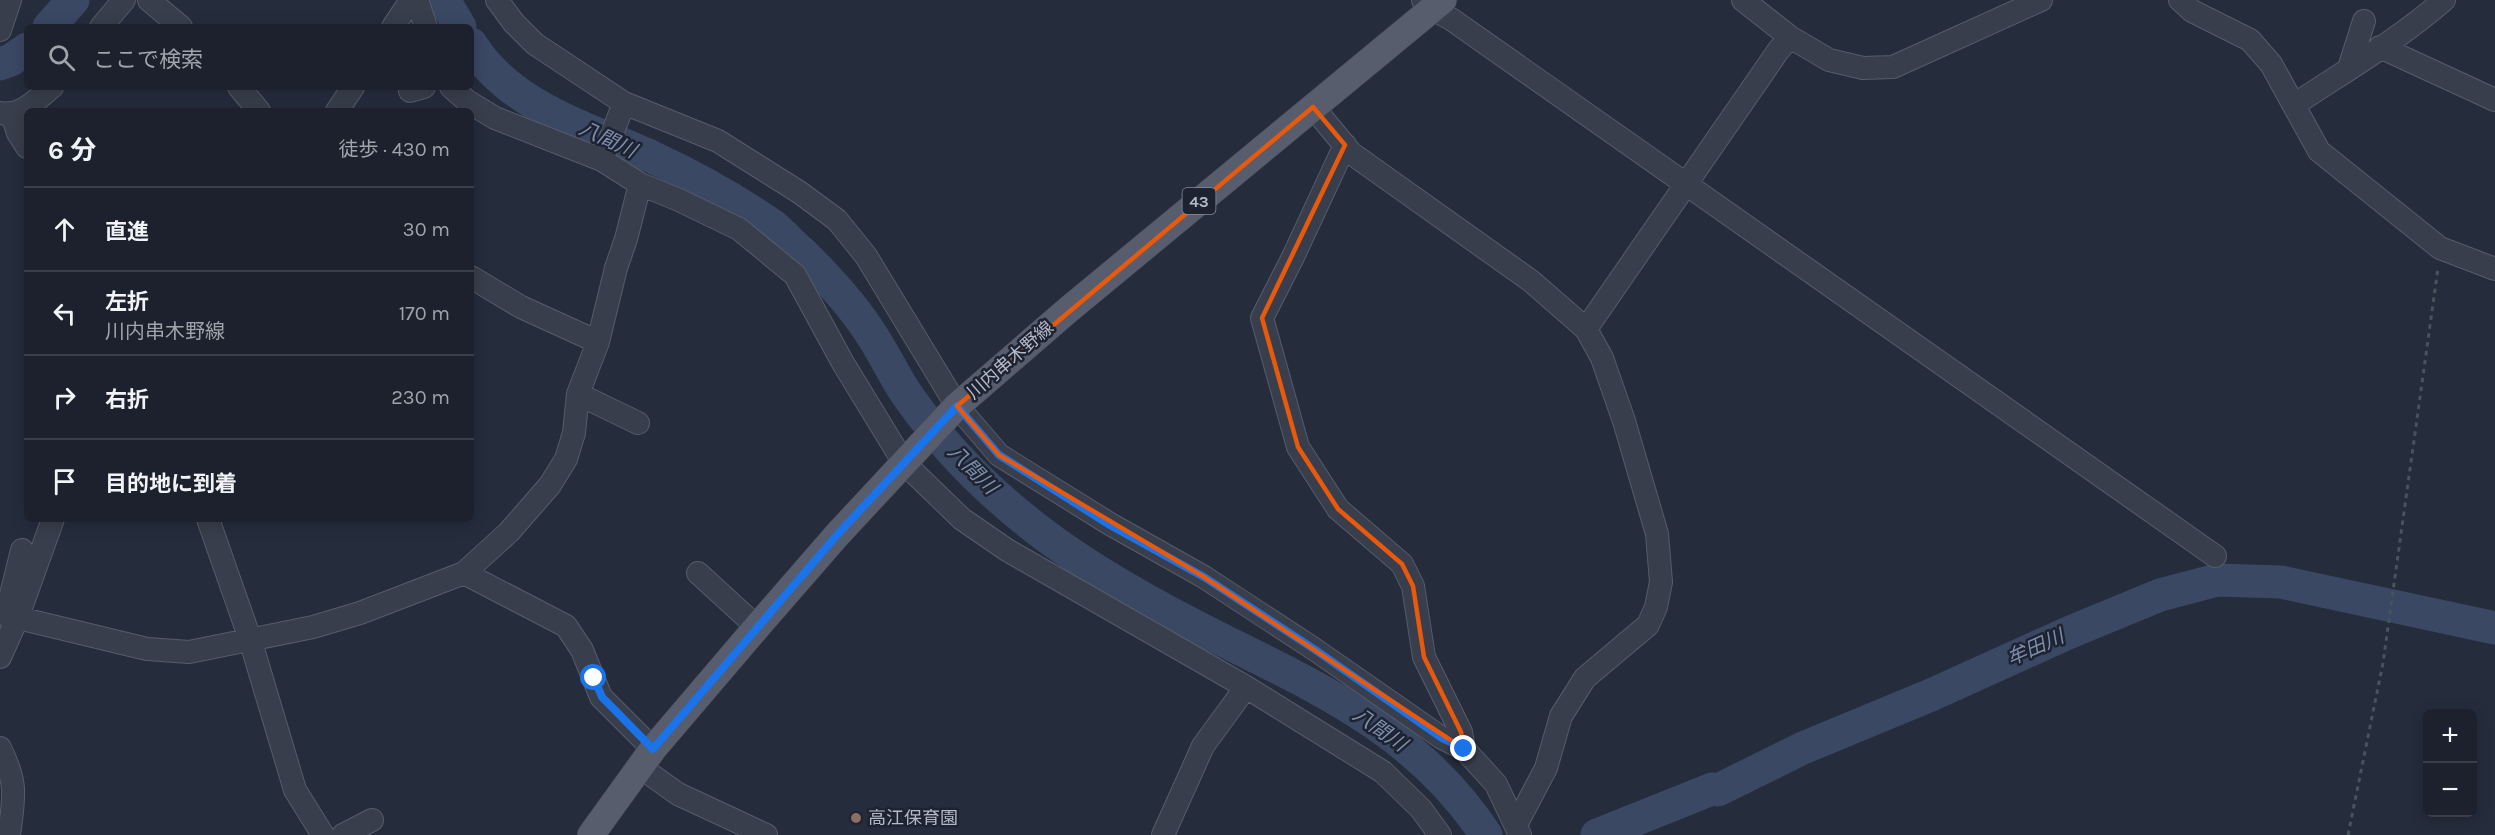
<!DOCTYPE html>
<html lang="ja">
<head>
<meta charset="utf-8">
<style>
  body { margin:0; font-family:Karla,"Noto Sans JP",sans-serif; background:#292e39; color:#f1f3f6 }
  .controls { position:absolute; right:18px; bottom:18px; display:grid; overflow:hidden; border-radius:9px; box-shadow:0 3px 15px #0003 }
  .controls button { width:54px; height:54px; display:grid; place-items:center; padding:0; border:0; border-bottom:2px solid #3a3e49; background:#1c212d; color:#f1f3f6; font:30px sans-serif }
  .stop { position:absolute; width:18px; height:18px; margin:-14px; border:4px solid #1a73e8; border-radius:50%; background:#fff }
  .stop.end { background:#1a73e8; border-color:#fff; box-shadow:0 2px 6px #0008 }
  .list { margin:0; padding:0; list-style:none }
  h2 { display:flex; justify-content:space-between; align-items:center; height:78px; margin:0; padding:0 24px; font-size:26px }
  h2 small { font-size:20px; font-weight:400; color:#a0a3aa }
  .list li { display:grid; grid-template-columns:39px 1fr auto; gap:18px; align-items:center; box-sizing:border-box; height:84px; padding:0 24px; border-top:2px solid #3a3e49 }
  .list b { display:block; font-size:22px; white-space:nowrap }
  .list p { margin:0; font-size:20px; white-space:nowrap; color:#a0a3aa }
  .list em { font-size:20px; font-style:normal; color:#a0a3aa }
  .icon { flex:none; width:33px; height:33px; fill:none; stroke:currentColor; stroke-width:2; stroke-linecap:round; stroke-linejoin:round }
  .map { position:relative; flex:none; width:2495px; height:835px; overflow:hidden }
  .search { position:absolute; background:#1c212d; box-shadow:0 3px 15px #0003; left:24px; top:24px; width:450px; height:66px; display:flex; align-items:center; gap:15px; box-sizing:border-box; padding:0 21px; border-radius:9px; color:#a0a3aa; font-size:22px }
  .panel { position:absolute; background:#1c212d; box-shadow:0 3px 15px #0003; left:24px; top:108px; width:450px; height:414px; border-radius:9px }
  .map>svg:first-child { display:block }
</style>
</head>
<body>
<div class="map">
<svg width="2495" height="835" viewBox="0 0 2495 835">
  <rect width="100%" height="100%" fill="#252c3c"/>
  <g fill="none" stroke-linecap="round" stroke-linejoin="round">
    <path stroke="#3b4864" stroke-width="33" d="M444,0L460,27
      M49,27L73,0
      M471,44C510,107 588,128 652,157C695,177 733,198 772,225C782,233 791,243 801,252C828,278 853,305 873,337C886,357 896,380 910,399C940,441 979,482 1018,514C1062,551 1111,581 1161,608C1282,675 1406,713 1486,835
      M0,64L11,60L27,49
      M1597,835L1712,789L1718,790L1803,748L1931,695L2068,633L2160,595L2217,580L2281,582L2495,628"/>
    <defs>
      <path id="minor" d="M149,0L181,27
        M417,0L426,27
        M497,0L514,23L535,44L624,103L718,141L799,192L837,220L866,256L957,406L999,455L1110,524L1204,577L1314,649L1442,738L1464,749L1496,784L1520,835
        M1423,0L1432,9L1451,19L2215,556
        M1743,0L1790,37L1829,60L1863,68L1893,67L2041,0
        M2180,0L2192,11L2250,40L2271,64L2319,151L2440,248L2495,269
        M101,27L124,0
        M393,27L411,0
        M0,30L10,0
        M2380,47L2495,100
        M2349,68L2364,21
        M239,87L259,111
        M451,87L467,101L495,118L602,160L640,184L679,200L739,229L795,275L843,363L904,463L962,519L1007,550L1246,687L1383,772L1421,809L1440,835
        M410,91L424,87
        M2294,105C2345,71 2398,40 2444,0
        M1313,107L1351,153L1531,281L1586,329L1602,358L1624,421L1657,534L1661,582L1656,607L1648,625L1585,678L1561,716L1546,768L1516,825
        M337,111L353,87
        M0,113C21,117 36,100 52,87
        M12,115L18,133L27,147
        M1345,145L1293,257L1262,318L1298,447L1338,509L1402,564L1413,586L1424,657L1461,732L1464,749
        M602,160L624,103
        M471,277L521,307L598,342
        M1586,329L1778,51L1790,37
        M578,394L638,423
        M208,519L250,639L295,790L323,835
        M22,550L6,615L147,649L189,652L313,627L360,613L464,573L509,532L550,485L566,459L574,433L578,394L598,342L616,268L626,239L640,184
        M464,573L566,626L582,650L601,697L653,749
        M698,573L757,627
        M0,657L17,619L53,519
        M0,748C18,784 14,797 9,835
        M640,767L678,794L766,835
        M343,835L372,820
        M1163,835L1203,746L1246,687"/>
      <path id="major" d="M591,835L653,749L757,627L837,535L957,406L1068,310L1443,0"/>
    </defs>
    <use href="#minor" stroke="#575c6a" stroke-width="24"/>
    <use href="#major" stroke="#424755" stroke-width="28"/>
    <path stroke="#45555a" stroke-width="3" stroke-dasharray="4.5 4.5" stroke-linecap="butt" d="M2348,835L2383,663L2438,268"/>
    <use href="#minor" stroke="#393e4c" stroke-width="22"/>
    <use href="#major" stroke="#575d6c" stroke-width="27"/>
  </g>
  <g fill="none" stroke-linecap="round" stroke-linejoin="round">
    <path stroke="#1a73e8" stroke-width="8" d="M594,678L602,697L653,749L837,535L957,406L999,455L1110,525L1204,577L1314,649L1442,738L1464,749"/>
  </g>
  <path fill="none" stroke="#e8590c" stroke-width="4.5" stroke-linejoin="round" d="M1313,107L1345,145L1262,318L1298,447L1338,509L1402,564L1413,586L1424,657L1461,732L1464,749L1204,577L999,455L957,406Z"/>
  <circle fill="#8d6e63" stroke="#1e2331" stroke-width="2" cx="856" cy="818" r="6"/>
  <g text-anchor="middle" stroke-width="5" stroke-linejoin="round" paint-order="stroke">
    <rect fill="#1e2331" stroke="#878c9a" stroke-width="1.5" x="1182.5" y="188" width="33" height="26" rx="4.5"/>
    <g font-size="16" font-weight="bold" fill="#b4b9c7">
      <text x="1199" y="207">43</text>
    </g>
    <g font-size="18" fill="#b4b9c7" stroke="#1e2331">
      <text transform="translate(1010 360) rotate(-41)" y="6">川内串木野線</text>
    </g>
    <g font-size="18" fill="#b4b9c7" stroke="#1e2331" text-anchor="start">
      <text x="868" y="824">高江保育園</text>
    </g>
    <g font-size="20" font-style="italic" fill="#7d8dad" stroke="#1e2331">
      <text transform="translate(608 139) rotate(25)" y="7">八間川</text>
      <text transform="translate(973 469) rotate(45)" y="7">八間川</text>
      <text transform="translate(2035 647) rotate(-24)" y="7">牟田川</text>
      <text transform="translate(1380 729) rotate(35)" y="7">八間川</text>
    </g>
  </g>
</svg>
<div class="controls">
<button>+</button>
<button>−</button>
</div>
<div class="stop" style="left:594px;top:678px"></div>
<div class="stop end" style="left:1464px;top:749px"></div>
<div class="search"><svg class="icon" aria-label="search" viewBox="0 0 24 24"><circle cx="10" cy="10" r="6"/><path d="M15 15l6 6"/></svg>ここで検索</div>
<section class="panel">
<h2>6 分<small>徒歩 · 430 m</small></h2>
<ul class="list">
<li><svg class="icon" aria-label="ahead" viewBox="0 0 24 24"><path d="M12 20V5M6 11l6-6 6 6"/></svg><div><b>直進</b></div><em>30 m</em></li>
<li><svg class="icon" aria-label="left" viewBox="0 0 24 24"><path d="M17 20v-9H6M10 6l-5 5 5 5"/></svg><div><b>左折</b><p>川内串木野線</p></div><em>170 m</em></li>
<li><svg class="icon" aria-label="right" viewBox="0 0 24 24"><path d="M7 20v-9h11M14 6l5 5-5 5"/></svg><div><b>右折</b></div><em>230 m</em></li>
<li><svg class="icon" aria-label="arrive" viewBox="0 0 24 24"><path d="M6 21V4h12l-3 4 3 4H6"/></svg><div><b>目的地に到着</b></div></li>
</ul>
</section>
</div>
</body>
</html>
